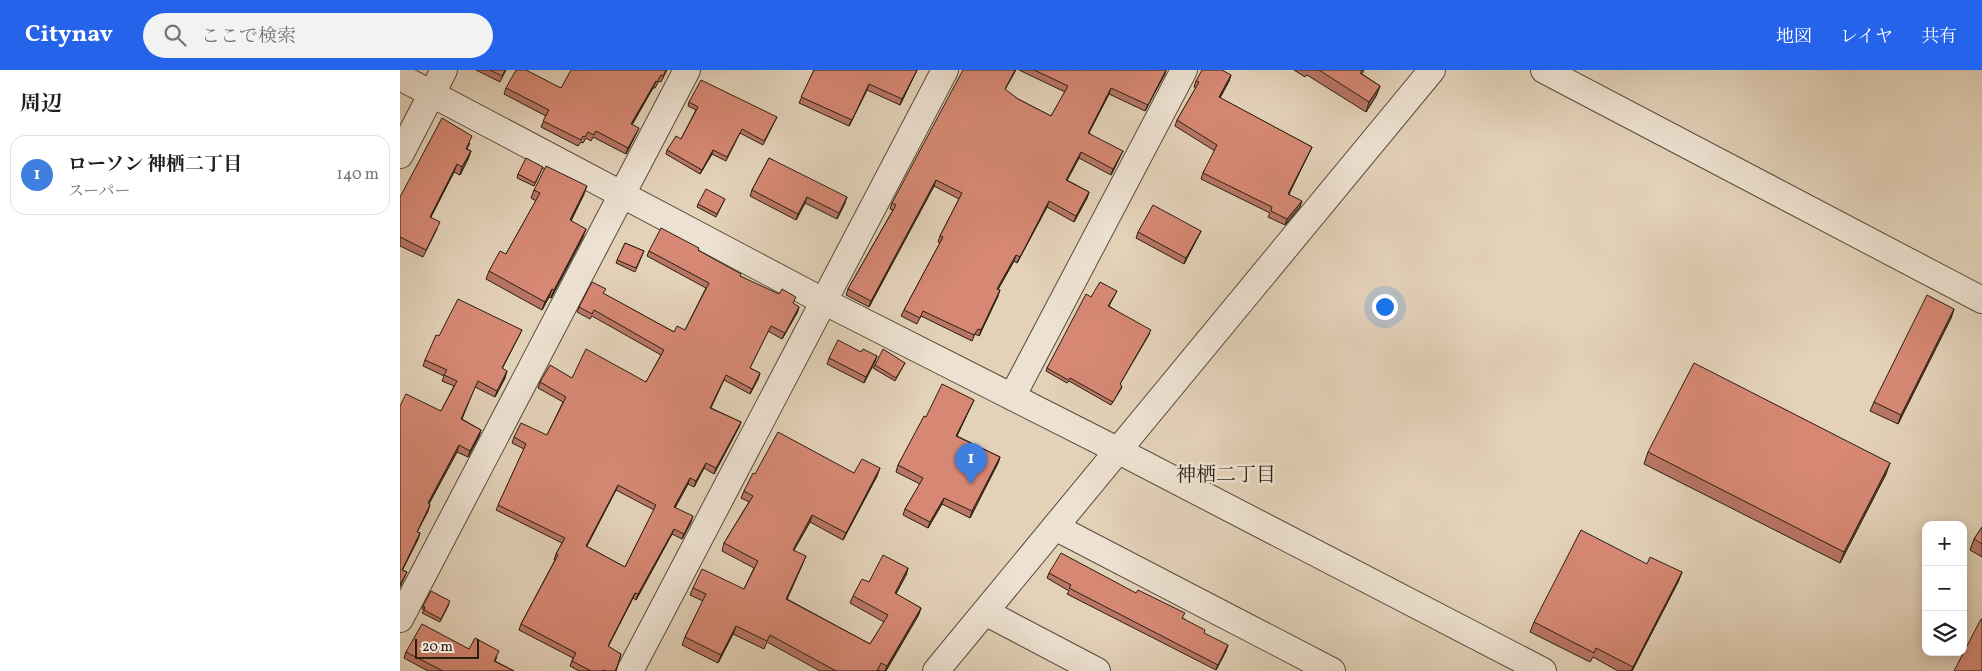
<!DOCTYPE html>
<html lang="ja">
<head>
<meta charset="utf-8">
<style>
  body { margin:0; font-family:Vollkorn,"Noto Serif JP",serif; background:#f2f2f2; color:#202124 }
  .controls { position:absolute; right:15px; bottom:15px; display:grid; overflow:hidden; border-radius:10px; box-shadow:0 2px 12px #0003 }
  .controls button { width:45px; height:45px; display:grid; place-items:center; padding:0; border:0; border-bottom:1px solid #e0e0e0; background:#fff; color:#202124; font:25px sans-serif }
  .scale { position:absolute; left:15px; bottom:12px; width:64px; box-sizing:border-box; padding-left:5px; border:2px solid #2a1f11; border-top:0; font-size:14px; line-height:18px; white-space:nowrap; color:#2a1f11; -webkit-text-stroke:4px #ede1d1; paint-order:stroke }
  .you { position:absolute; left:984px; top:236px; width:18px; height:18px; margin:-12px; border:4px solid #fff; border-radius:50%; background:#1a73e8; box-shadow:0 0 0 8px #1a73e833 }
  .badge { display:grid; place-items:center; width:32px; height:32px; border-radius:50%; background:#2563eb; color:#fff; font-size:16px; font-weight:700 }
  .pin { position:absolute; translate:-50% -41px; filter:drop-shadow(0 1px 2px #0008) }
  .pin::after { content:''; position:absolute; top:26px; width:18px; height:15px; background:inherit; clip-path:polygon(0 0,100% 0,50% 100%) }
  .list { margin:0; padding:0; list-style:none }
  h2 { display:flex; justify-content:space-between; align-items:center; height:65px; margin:0; padding:0 20px; font-size:21px }
  h2 small { font-size:16px; font-weight:400; color:#757577 }
  .list li { display:grid; grid-template-columns:32px 1fr auto; gap:15px; align-items:center; box-sizing:border-box; height:80px; margin:0 10px 10px; padding:0 10px; border:1px solid #e0e0e0; border-radius:15px }
  .list b { display:block; font-size:19px; white-space:nowrap }
  .list p { margin:0; font-size:16px; white-space:nowrap; color:#757577 }
  .list em { font-size:16px; font-style:normal; color:#757577 }
  .icon { flex:none; width:28px; height:28px; fill:none; stroke:currentColor; stroke-width:2; stroke-linecap:round; stroke-linejoin:round }
  .map { position:relative; flex:none; width:1582px; height:601px; overflow:hidden }
  header { display:flex; align-items:center; gap:30px; box-sizing:border-box; height:70px; padding:0 25px; background:#2563eb; color:#fff }
  header strong { font-size:24px }
  nav { display:flex; gap:28px; margin-inline-start:auto; font-size:18px }
  .search { width:350px; height:45px; background:#f2f2f2; display:flex; align-items:center; gap:12px; box-sizing:border-box; padding:0 18px; border-radius:28px; color:#757577; font-size:19px }
  main { display:flex }
  aside { flex:1; background:#fff }
  .map>svg:first-child { display:block }
</style>
</head>
<body>
<header>
<strong>Citynav</strong>
<div class="search"><svg class="icon" aria-label="search" viewBox="0 0 24 24"><circle cx="10" cy="10" r="6"/><path d="M15 15l6 6"/></svg>ここで検索</div>
<nav><a>地図</a><a>レイヤ</a><a>共有</a></nav>
</header>
<main>
<aside>
<h2>周辺<small></small></h2>
<ul class="list">
<li><span class="badge" style="background:#3f7fe0">1</span><div><b>ローソン 神栖二丁目</b><p>スーパー</p></div><em>140 m</em></li>
</ul>
</aside>
<div class="map">
<svg width="1582" height="601" viewBox="0 0 1582 601">
  <rect width="100%" height="100%" fill="#e3d1b8"/>
  <filter id="stains"><feTurbulence type="fractalNoise" baseFrequency=".004" numOctaves="4"/><feColorMatrix values="0 0 0 0 .2 0 0 0 0 .09 0 0 0 0 .02 0 0 0 .5 -.17"/></filter>
  <radialGradient id="worn" r=".72"><stop offset=".6" stop-color="#630" stop-opacity="0"/><stop offset="1" stop-color="#630" stop-opacity=".3"/></radialGradient>
  <g fill="none" stroke-linecap="round" stroke-linejoin="round">
    <defs>
      <path id="minor" d="M1144,0L1582,230
        M0,7L423,231L719,381L1143,601
        M0,85L44,0
        M612,327L784,0
        M655,457L932,601
        M585,542L697,601
        M0,549L287,0
        M230,601L545,0
        M536,601L1032,0"/>
    </defs>
    <use href="#minor" stroke="#584c3b" stroke-width="28"/>
    <use href="#minor" stroke="#ede1d1" stroke-width="26"/>
  </g>
  <path fill="#b87564" stroke="#2a1f11" fill-rule="evenodd" d="M76,0H106L100,12Z
    M267,0L261,12L259,11L255,18H253L232,55L236,64L226,84L193,67L191,71L186,68L183,73L181,72L178,76L141,57L146,46L104,24L106,18H161Z
    M414,0H517L500,35L467,20L449,56L399,33Z
    M619,0H766L745,41L709,24L689,63L720,87L711,105L679,88L667,110L689,122L687,128L674,152L647,137L617,193L614,191L598,219V226L579,266L575,264L572,271L521,246L517,254L501,246L504,240L540,173L538,172L540,166L559,129L534,116L469,237L446,225L448,219L493,140L490,139L492,133L605,20L618,29L651,46L665,22Z
    M894,0H964L962,4L980,16L976,26L966,42L907,5L905,7Z
    M831,5L829,11L820,28L912,77L889,124L900,137L885,155L868,147L870,143L801,109L803,103L815,81L775,56L777,50L796,18L794,17L796,11Z
    M289,32L377,47L363,75L340,63L326,91L312,84L300,104L266,84L267,80L281,69L296,40L288,36Z
    M70,73L67,79L71,81L68,89L60,105L54,102L31,147L37,159L23,187L0,176V127Z
    M369,88L445,133L437,149L405,133L396,150L350,126L352,120Z
    M143,97L134,116L117,108L118,104Z
    M134,120L184,124L171,151L183,167L151,228L149,227L142,240L86,209L89,201L106,184L136,131L131,128Z
    M325,129L316,147L297,137L298,134Z
    M801,161L798,167L784,194L736,168L738,162Z
    M225,173L244,181L235,202L216,193Z
    M298,180L340,206L399,237L397,243L382,269L368,261L350,298L360,303L358,309L350,324L324,310L311,338L341,352L339,357L314,404L304,398L294,417L288,414L275,438L291,452L282,469L272,464L236,530L233,528L208,577L221,584L216,601H179L170,596L173,588L119,560L121,554L155,490H154L156,484L162,473L96,440L124,379L112,373L114,367L147,365L163,332L138,318L140,312L172,308L246,312L261,285L192,246L190,249L177,242L179,237L204,224L274,262L285,260L306,218L247,186L249,181ZM216,420L254,440L225,497L186,476Z
    M717,221L709,236L750,263L720,314L722,316L721,319L711,335L669,311L667,313L646,301L647,298L691,227Z
    M1554,239L1551,248L1498,354L1470,341L1474,332Z
    M122,260L119,266L102,299L105,308L95,327L75,317L62,349L81,360L79,366L68,387L57,382L29,434L28,441L17,462L20,463L18,469L2,500L7,502L0,517V336L41,341L54,316L42,311L44,306L23,296L25,290L39,266Z
    M461,282L477,286L464,313L427,294L429,288Z
    M505,293L495,311L473,298L475,295Z
    M571,336L557,366L600,387L598,393L570,448L542,434L528,458L503,445L505,439L520,414L496,402L498,395L526,347Z
    M1248,382L1486,404L1440,493L1244,394Z
    M454,403L477,406L443,470L410,452L394,480L403,493L387,529L470,574L484,552L450,533L453,526L469,512L508,498L506,505L496,524L521,538L518,546L486,601H480L479,600L478,601H420L367,572L364,579L333,564L318,593L282,575L285,567L303,531L290,525L293,518L344,519L354,498L322,481L324,473L349,432L341,428L344,421L355,404Z
    M1582,457V487L1570,480L1574,469Z
    M1247,494L1282,502L1278,512L1232,601H1218L1193,587L1190,592L1130,562L1134,552Z
    M649,503L783,548L826,581L816,600L667,524L669,521L647,508Z
    M49,534L40,552L22,543L24,540L22,539L23,536Z
    M69,579L97,587L95,591L114,601H28L4,588L6,582Z"/>
  <path fill="#965f51" stroke="#2a1f11" d="M517,0L500,35L502,29Z
    M615,0H616L602,25L605,19Z
    M766,0L765,4L745,41L748,35Z
    M831,5L829,11L817,33L819,27Z
    M256,11L253,18L228,60L231,54Z
    M469,14L467,20L449,56L452,50Z
    M980,16L976,26L966,42L969,32Z
    M711,18L709,24L686,68L688,63Z
    M239,58L226,84L228,78Z
    M912,77L909,83L886,130L888,124Z
    M313,80L312,84L300,104L302,100Z
    M71,81L68,89L60,105L62,97Z
    M723,81L711,105L713,99Z
    M681,82L679,88L664,116L666,110Z
    M57,94L54,102L27,154L30,147Z
    M536,110L534,116L469,237L471,231Z
    M187,116L184,124L167,159L170,150Z
    M689,122L687,128L674,152L676,146Z
    M407,127L405,133L396,150L398,144Z
    M447,127L445,133L437,149L439,143Z
    M649,131L647,137L617,193L620,187Z
    M902,131L900,137L885,155L887,149Z
    M186,159L183,167L151,228L154,220Z
    M801,161L798,167L784,194L786,188Z
    M616,185L614,191L595,225L597,219Z
    M152,219L149,227L142,240L145,232Z
    M600,220L598,226L579,266L581,260Z
    M399,237L397,243L382,269L385,263Z
    M1554,239L1551,248L1498,354L1501,345Z
    M477,286L475,292L464,313L466,307Z
    M107,301L105,308L95,327L97,321Z
    M360,303L358,309L350,324L352,319Z
    M574,330L571,336L554,372L556,366Z
    M341,352L339,357L314,404L316,398Z
    M81,360L79,366L68,387L70,381Z
    M59,375L57,382L25,440L28,433Z
    M600,387L598,393L570,448L572,441Z
    M306,393L304,398L294,417L296,411Z
    M1490,393L1486,404L1440,493L1444,482Z
    M480,398L477,406L443,470L446,463Z
    M290,408L288,414L272,443L274,437Z
    M218,415L216,420L184,482L186,476Z
    M544,428L542,434L528,458L530,452Z
    M30,435L28,441L14,468L17,462Z
    M412,445L410,452L390,487L393,480Z
    M293,446L291,452L282,469L284,464Z
    M274,459L272,464L236,530L238,524Z
    M20,463L18,469L0,505L2,500Z
    M406,486L403,493L384,536L386,529Z
    M508,498L506,505L492,531L495,523Z
    M1282,502L1278,512L1232,601H1231Z
    M235,523L233,528L205,582L208,576Z
    M521,538L518,546L485,601L487,596Z
    M336,556L333,564L318,593L321,585Z
    M828,575L826,581L816,600L818,595Z"/>
  <path fill="#d68874" stroke="#2a1f11" fill-rule="evenodd" d="M90,0H105L102,6Z
    M116,0H126L161,18L171,0H266L263,6L261,5L257,12L256,11L231,54L239,58L228,78L196,61L194,65L188,62L185,67L183,66L181,70L143,51L149,40L106,18Z
    M414,0H517L502,29L469,14L452,50L401,27Z
    M563,0H615L605,19L618,29L651,46L668,16L634,0H766L748,35L711,18L688,63L723,81L713,99L681,82L666,110L689,122L676,146L649,131L620,187L616,185L597,219L600,220L581,260L578,259L574,265L523,241L520,248L504,240L543,167L540,166L562,123L536,110L471,231L448,219L496,135L492,133Z
    M802,0H822L831,5L819,27L912,77L888,124L902,131L887,149L871,141L872,137L803,103L817,75L777,50L799,12L796,11Z
    M919,0H962L960,3L980,16L969,32Z
    M301,10L377,47L364,71L342,59L327,87L313,80L302,100L267,80L276,66L281,69L298,37L289,32Z
    M42,48L72,66L66,79L71,81L62,97L57,94L30,147L40,152L26,180L0,167V168V127Z
    M126,88L143,97L135,113L118,104Z
    M369,88L447,127L439,143L407,127L398,144L352,120Z
    M146,96L187,116L170,150L186,159L154,220L152,219L145,232L89,201L100,181L106,184L140,123L134,120Z
    M306,119L325,129L317,144L298,134Z
    M753,135L801,161L786,188L738,162Z
    M261,158L299,178L298,180L341,204L340,206L379,224L382,219L396,227L393,233L399,237L385,263L371,256L350,298L360,303L352,319L326,305L310,338L341,352L316,398L306,393L296,411L290,408L274,437L293,446L284,464L274,459L238,524L235,523L208,576L221,584L217,597L215,601H206L203,600V601H191L172,591L176,583L121,554L158,485L156,484L165,468L98,435L126,374L114,367L121,353L147,365L166,327L140,312L150,295L172,308L186,279L246,312L264,280L194,240L192,244L179,237L192,212L206,219L203,223L274,262L277,256L285,260L309,213L249,181ZM218,415L256,435L225,497L186,476Z
    M225,173L244,181L236,198L217,190Z
    M700,212L717,221L708,236L751,260L720,314L722,316L713,332L670,308L668,310L647,298L686,224L691,227Z
    M1527,225L1554,239L1501,345L1474,332Z
    M58,229L122,260L102,298L107,301L97,321L78,311L61,349L81,360L70,381L59,375L28,433L30,435L17,462L20,463L2,500L7,502L0,515V336L6,324L41,341L57,311L44,305L47,300L25,290L36,265L39,266Z
    M438,270L461,282L463,279L477,286L466,307L429,288Z
    M483,279L505,293L496,308L475,295Z
    M1294,293L1490,393L1444,482L1248,382Z
    M542,314L574,330L556,366L600,387L572,441L544,428L530,452L505,439L523,408L498,395L524,346L526,347Z
    M378,362L454,403L462,389L480,398L446,463L412,445L393,480L406,486L386,529L470,574L488,545L453,526L462,509L469,512L483,485L508,498L495,523L521,538L487,596L481,593L477,601H436L370,565L367,571L336,556L321,585L285,567L306,524L293,518L302,499L344,519L358,491L324,473L353,426L344,421L353,403L355,404Z
    M1582,457V474L1574,469Z
    M1181,460L1247,494L1250,487L1282,502L1233,597L1196,578L1194,583L1134,552Z
    M661,483L736,523L738,520L785,543L782,548L805,560L804,563L828,575L818,595L669,518L671,515L649,503Z
    M31,521L50,531L41,549L24,540L25,537L23,536Z
    M1581,549H1582V601H1554Z
    M22,554L69,579L75,568L99,581L94,591L114,601H43L6,582Z"/>
  <g text-anchor="middle" stroke-width="5" stroke-linejoin="round" paint-order="stroke">
    <g font-size="20" fill="#2a1f11" stroke="#ede1d1">
      <text x="826" y="411">神栖二丁目</text>
    </g>
  </g>
  <rect width="100%" height="100%" filter="url(#stains)"/>
  <rect width="100%" height="100%" fill="url(#worn)"/>
</svg>
<div class="controls">
<button>+</button>
<button>−</button>
<button><svg class="icon" aria-label="layers" viewBox="0 0 24 24"><path d="M12 4l9 5-9 5-9-5zM3 14l9 5 9-5"/></svg></button>
</div>
<div class="scale">20 m</div>
<div class="you"></div>
<div class="pin badge" style="left:571px;top:414px;background:#3f7fe0">1</div>
</div>
</main>
</body>
</html>
